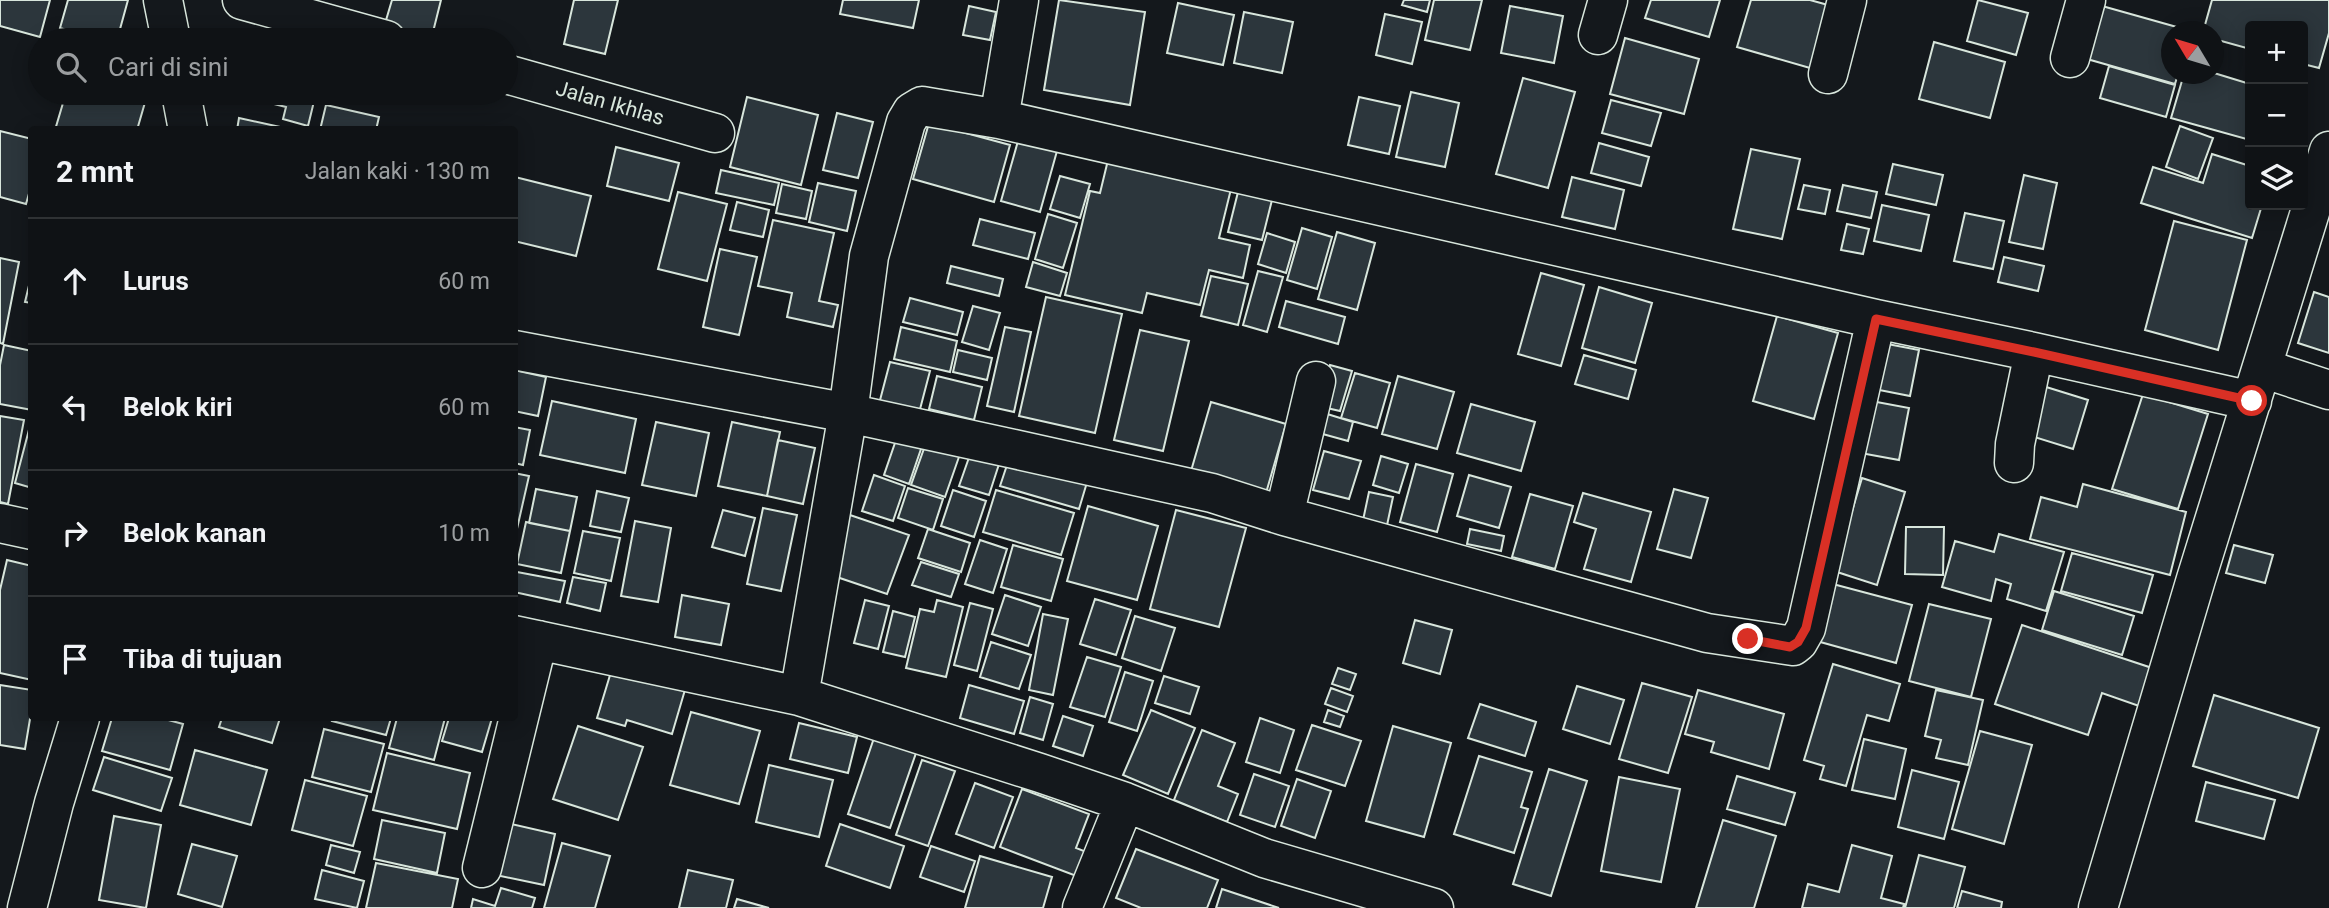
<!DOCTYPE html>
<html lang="id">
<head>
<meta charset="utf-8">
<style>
  body { margin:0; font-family:Roboto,sans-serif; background:#1d2022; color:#f1f3f6 }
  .controls { position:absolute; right:21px; top:21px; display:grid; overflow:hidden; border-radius:7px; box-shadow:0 4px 18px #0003 }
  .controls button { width:63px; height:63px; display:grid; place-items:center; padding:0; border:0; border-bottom:2px solid #2f3234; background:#0f1215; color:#f1f3f6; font:35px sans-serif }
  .compass { position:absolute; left:2161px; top:21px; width:63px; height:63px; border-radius:50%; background:#0f1215; box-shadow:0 4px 18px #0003; rotate:308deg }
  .stop { position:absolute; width:21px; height:21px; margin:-16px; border:5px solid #d93025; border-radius:50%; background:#fff }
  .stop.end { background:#d93025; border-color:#fff; box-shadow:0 2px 7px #0008 }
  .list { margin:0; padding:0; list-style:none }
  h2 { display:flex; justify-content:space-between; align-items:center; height:91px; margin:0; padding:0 28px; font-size:30px }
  h2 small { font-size:23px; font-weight:400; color:#9b9ea0 }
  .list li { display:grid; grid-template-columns:46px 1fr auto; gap:21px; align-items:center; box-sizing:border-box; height:126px; padding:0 28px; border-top:2px solid #2f3234 }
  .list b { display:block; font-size:26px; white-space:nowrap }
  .list em { font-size:23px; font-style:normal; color:#9b9ea0 }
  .icon { flex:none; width:38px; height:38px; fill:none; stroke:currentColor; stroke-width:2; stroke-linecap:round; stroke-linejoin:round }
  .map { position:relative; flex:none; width:2329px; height:908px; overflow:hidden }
  .search { position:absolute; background:#0f1215; box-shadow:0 4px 18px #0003; left:28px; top:28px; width:490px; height:77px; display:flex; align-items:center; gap:18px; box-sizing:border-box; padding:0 24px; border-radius:38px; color:#9b9ea0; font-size:26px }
  .panel { position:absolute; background:#0f1215; box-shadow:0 4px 18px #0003; left:28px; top:126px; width:490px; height:595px; border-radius:7px }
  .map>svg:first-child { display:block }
</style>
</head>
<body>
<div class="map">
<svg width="2329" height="908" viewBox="0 0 2329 908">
  <rect width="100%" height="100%" fill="#14181c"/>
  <path fill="#2c363c" stroke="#d8e6dc" stroke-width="2" d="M0,0H50L40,37L0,26Z
    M68,0H128L117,40H102L60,28Z
    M392,0H441L431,40L384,27Z
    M574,0H618L605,54L564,44Z
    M843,0H919L913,28L840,14Z
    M1059,0L1145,12L1130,105L1044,90Z
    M1404,0H1430L1427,12L1402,5Z
    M1434,0H1482L1470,50L1425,40Z
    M1651,0H1720L1709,37L1645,18Z
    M1751,0H1810L1828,5L1810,68L1737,47Z
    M1978,0L2028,13L2016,55L1967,41Z
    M2212,0H2329V33L2319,68L2303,64V26H2250V49L2214,39V32H2203Z
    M1178,3L1234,15L1223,65L1167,53Z
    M2095,4L2191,31L2172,32V74H2178L2175,84L2080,57Z
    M969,6L996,12L990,40L963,35Z
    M1510,6L1563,16L1554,63L1501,53Z
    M1244,12L1293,22L1282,73L1234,63Z
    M1385,14L1422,22L1412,64L1376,55Z
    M1625,38L1699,59L1684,114L1610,94Z
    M1934,42L2005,62L1990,118L1919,99Z
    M2109,66L2175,85L2166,117L2100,98Z
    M2214,73L2250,84V140L2171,118L2184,74Z
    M1523,78L1575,92L1548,188L1496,174Z
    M1411,92L1459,103L1445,167L1396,157Z
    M66,93H124L146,99L137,130H55Z
    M255,93H316L308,126L283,119L286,107L254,99Z
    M747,97L818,115L801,185L730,167Z
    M1359,97L1400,106L1389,154L1348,145Z
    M1611,100L1661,113L1651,146L1602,133Z
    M326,105L379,117L376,130H320Z
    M837,113L873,122L858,178L823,170Z
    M239,118L294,130H237Z
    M929,123L1010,145L994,202L913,179Z
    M2180,126L2213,138L2198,179L2166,167Z
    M0,131L32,139V183L26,204L0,197Z
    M1018,141L1057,151L1040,212L1001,201Z
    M1599,143L1649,157L1641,186L1591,173Z
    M616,147L679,163L669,201L607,186Z
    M1751,149L1800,159L1782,239L1733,229Z
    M2212,154L2250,166V205H2262L2252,238L2141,203L2153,167L2203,183Z
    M1108,160L1231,189L1219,238L1250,245L1243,278L1209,270L1200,305L1147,293L1142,313L1065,295L1090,191L1100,193Z
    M1893,164L1943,175L1936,205L1886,194Z
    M721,170L779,183L774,205L716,193Z
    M2024,175L2057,183L2043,249L2009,242Z
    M1060,176L1090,184L1080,218L1050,209Z
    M515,177L591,196L576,256L514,241Z
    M1572,177L1624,190L1615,229L1562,217Z
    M818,183L856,191L847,231L809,222Z
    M782,184L812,191L806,219L776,213Z
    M1804,185L1830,190L1825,214L1798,209Z
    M1843,185L1877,192L1871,218L1837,211Z
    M678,192L727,204L707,281L658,269Z
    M1238,192L1272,200L1262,240L1228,232Z
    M737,202L769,210L763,237L730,230Z
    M1882,205L1929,215L1921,251L1874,241Z
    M1965,213L2004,221L1993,269L1954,261Z
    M1048,214L1077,223L1063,268L1035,259Z
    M980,219L1035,233L1028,259L973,245Z
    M773,220L834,233L819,301L838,305L833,327L787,317L792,293L758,286Z
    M2174,221L2247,240L2218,350L2145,330Z
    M1847,224L1869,229L1863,254L1841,250Z
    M1302,228L1332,237L1317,289L1287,280Z
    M1337,232L1375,243L1357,310L1318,299Z
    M1267,233L1295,242L1286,273L1258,264Z
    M720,249L757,257L739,335L703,327Z
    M2004,257L2044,266L2038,291L1998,282Z
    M0,258L19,262L3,344L0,343Z
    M1033,262L1067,273L1060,296L1026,287Z
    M951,266L1003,279L999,296L947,283Z
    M1258,271L1283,277L1267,332L1243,325Z
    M32,273V303L25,302Z
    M1541,273L1584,285L1561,366L1518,354Z
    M1211,276L1248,284L1238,325L1201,316Z
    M1599,287L1652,303L1635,363L1582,348Z
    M2314,292L2329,297V353L2298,343Z
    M1046,297L1122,314L1095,433L1019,416Z
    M910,298L963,312L957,335L903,322Z
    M1286,301L1345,317L1338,344L1279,327Z
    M973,306L1000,313L989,350L962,342Z
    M1777,316L1838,333L1814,419L1753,401Z
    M901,327L957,341L950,372L894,359Z
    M1005,327L1031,332L1014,412L987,406Z
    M1140,330L1189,341L1163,451L1114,440Z
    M1877,342L1919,350L1910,396L1869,388Z
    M4,345L32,351V410L0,404V365Z
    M958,350L992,358L987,380L953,372Z
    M1584,355L1636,370L1628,399L1575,384Z
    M890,362L930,371L919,413L879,404Z
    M1330,365L1352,371L1340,411L1318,406Z
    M514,370L546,377L538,416L514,411Z
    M1355,373L1390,383L1377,428L1341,418Z
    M937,376L982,387L974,420L929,409Z
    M1398,376L1454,392L1437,449L1382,434Z
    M2043,386L2088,400L2073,449L2028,435Z
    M2143,394L2208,414L2178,509L2112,489Z
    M1866,400L1909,408L1899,460L1855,452Z
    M552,401L636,419L625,473L540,455Z
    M1211,402L1286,424L1266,493L1191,471Z
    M1471,404L1535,422L1521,471L1457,453Z
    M1324,413L1353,422L1348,441L1319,433Z
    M0,416L24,420L8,504L0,502Z
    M31,422H32V488L15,483Z
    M656,422L709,433L696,496L642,485Z
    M732,422L780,432L767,496L718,486Z
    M514,427L530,430L523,465L514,463Z
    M897,437L922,446L909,484L884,475Z
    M778,440L815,448L803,504L767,496Z
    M926,443L960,454L945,497L911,485Z
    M972,449L1001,458L989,495L959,486Z
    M1324,451L1361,461L1349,499L1313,490Z
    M1010,456L1088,479L1079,509L1000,486Z
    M1381,456L1408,464L1399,493L1373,485Z
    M1416,464L1453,474L1437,532L1400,522Z
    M514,473L529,476L514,542Z
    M874,475L905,486L893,521L862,511Z
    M1469,475L1511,487L1499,528L1457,516Z
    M1862,478L1905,492L1877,585L1834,571Z
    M2083,484L2186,512L2170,575L2030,539L2041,497L2077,507Z
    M908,488L943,499L933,530L898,518Z
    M536,489L577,497L570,531L529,523Z
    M1674,489L1708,498L1691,558L1657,549Z
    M953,490L986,501L974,537L941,526Z
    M996,490L1074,513L1061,555L983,532Z
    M597,491L629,498L621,532L590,526Z
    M1369,492L1393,497L1386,530L1362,525Z
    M1583,493L1651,512L1631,582L1584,569L1596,529L1574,522Z
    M1530,494L1573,506L1555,569L1512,557Z
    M1088,506L1158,526L1137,600L1067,581Z
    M763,508L797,515L781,591L747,584Z
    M723,510L755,518L745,556L712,547Z
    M1176,510L1246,528L1219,627L1150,609Z
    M847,514L909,535L887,594L828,574Z
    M635,521L671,528L658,602L621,596Z
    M526,522L570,531L561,573L517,564Z
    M1906,527H1944L1943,575L1905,574Z
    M928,529L970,543L961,572L918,558Z
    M1470,529L1504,536L1501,551L1467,544Z
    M583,531L620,538L611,581L574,573Z
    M1999,534L2064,552L2046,611L2007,599L2011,584L1996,579L1991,601L1942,587L1955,541L1994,552Z
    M980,540L1007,549L993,593L965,584Z
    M1013,545L1063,559L1051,601L1001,587Z
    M2234,545L2273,555L2265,583L2226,573Z
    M2072,553L2153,575L2142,613L2061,591Z
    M7,560L32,566V680L0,673V590Z
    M921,562L959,574L951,597L912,585Z
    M517,572L565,581L560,602L514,592Z
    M573,577L606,583L600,611L567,603Z
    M1829,583L1912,605L1896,663L1813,640Z
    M2054,591L2134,616L2122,655L2042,630Z
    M682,595L729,604L721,645L675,637Z
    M1005,595L1041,607L1028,646L992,634Z
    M1095,599L1131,610L1116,655L1080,644Z
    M865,600L889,606L878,649L854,643Z
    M937,600L963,607L946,677L906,668L920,609L934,612Z
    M970,603L993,609L977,671L954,665Z
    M1929,604L1991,619L1971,697L1909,681Z
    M893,611L915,617L905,657L883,652Z
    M1043,614L1068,619L1053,695L1029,690Z
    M1135,616L1175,628L1161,671L1122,658Z
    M1415,620L1452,630L1440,674L1403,663Z
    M2022,625L2152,668L2139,706L2102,693L2088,735L1995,704Z
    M991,642L1031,655L1019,689L980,677Z
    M1087,657L1121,667L1105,717L1070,707Z
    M614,662L687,683L672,734L627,720L625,726L597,718Z
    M1833,664L1900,684L1889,721L1867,715L1846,786L1820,779L1824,766L1804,760Z
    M1338,668L1356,674L1350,690L1332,684Z
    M1125,672L1153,681L1137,731L1109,722Z
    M1164,676L1199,687L1190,714L1155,703Z
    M1642,683L1692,697L1668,773L1619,759Z
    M0,685L32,690V707L25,749L0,745Z
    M969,685L1024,701L1014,734L960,718Z
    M1577,686L1624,700L1610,744L1563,729Z
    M1331,688L1353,696L1347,712L1325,704Z
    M1698,690L1784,714L1769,769L1711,752L1714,742L1685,734Z
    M1936,690L1983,700L1968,765L1936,758L1941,740L1925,736Z
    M2214,695L2319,728L2298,798L2193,766Z
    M1030,697L1053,704L1043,740L1020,733Z
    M1480,704L1536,722L1525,756L1468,738Z
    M1151,710L1195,728L1168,794L1123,775Z
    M1328,710L1344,716L1340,727L1324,722Z
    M691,712L760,731L739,804L670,785Z
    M1063,716L1093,726L1083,756L1053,746Z
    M112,718H161L183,724L170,770L102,751Z
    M222,718H280L272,743L219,727Z
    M333,718H391L386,735L332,721Z
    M397,718H445L434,760L389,748Z
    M449,718H492L482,752L442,741Z
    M1260,718L1294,730L1280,773L1246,762Z
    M799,723L857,737L848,773L790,759Z
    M1312,725L1361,741L1345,786L1296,770Z
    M578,726L643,747L618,820L553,799Z
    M1393,726L1451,743L1424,837L1366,821Z
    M324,729L384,744L371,792L312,777Z
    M1202,730L1235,743L1218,786L1238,794L1227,822L1174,800Z
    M1980,731L2032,745L2004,844L1952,829Z
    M874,738L916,753L890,828L848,814Z
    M1864,739L1906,749L1895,799L1852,790Z
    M195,750L267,770L251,825L180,805Z
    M387,753L470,773L457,829L373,810Z
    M1479,756L1532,772L1521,807L1528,809L1514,853L1454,834Z
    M104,757L172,778L161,811L93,790Z
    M922,760L955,771L928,846L896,835Z
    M769,765L833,780L819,837L756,822Z
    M1549,769L1587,781L1551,896L1513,884Z
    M1912,770L1959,782L1944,839L1898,827Z
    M1254,774L1289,786L1275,827L1240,815Z
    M1737,776L1795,793L1785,825L1727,809Z
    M1619,777L1680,789L1661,882L1601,871Z
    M1297,779L1331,791L1315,838L1281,826Z
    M305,780L367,796L353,846L292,830Z
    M2206,782L2275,800L2264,839L2196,821Z
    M975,783L1013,797L994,848L956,834Z
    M1022,789L1089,814L1076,848L1089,853L1079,877L1000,847Z
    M114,816L161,825L146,908L99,900Z
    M382,820L445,833L437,873L374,859Z
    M1723,820L1776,836L1754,908H1696Z
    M503,822L555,834L544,885L491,874Z
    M840,824L904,846L890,888L826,866Z
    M562,843L610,856L595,908H544Z
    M192,844L237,856L222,907L178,894Z
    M331,845L360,852L354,873L326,865Z
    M1852,845L1892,856L1881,898L1904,904L1903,908H1802L1808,884L1839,892Z
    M931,846L975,861L964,892L920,877Z
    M1136,849L1218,880L1207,908H1141L1116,898Z
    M1919,855L1965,867L1954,908H1905Z
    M980,856L1052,877L1043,908H965Z
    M376,863L458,879L452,908H366Z
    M322,870L364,881L357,908L315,899Z
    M688,870L733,880L726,908H679Z
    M501,888L535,898L532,908H471L473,899L495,906Z
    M1222,889L1279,908H1216Z
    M1962,891L2002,902L2001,908H1957Z
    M737,899L769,908H734Z"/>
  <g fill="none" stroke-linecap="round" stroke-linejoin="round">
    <defs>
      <path id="minor" d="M163,0L171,40
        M242,0L386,40
        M1598,35L1608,0
        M2070,58L2086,0
        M506,74L715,133
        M1828,74L1847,0
        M181,93L188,130
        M999,119L1876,319L2034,352L2252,401
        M514,350L848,413L1014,449L1212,493L1284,516L1316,381
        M2262,368L2329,390
        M2014,463L2015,444L2034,352
        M1284,516L1707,633L1793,646L1798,642L1806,628L1876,319
        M0,523L32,530
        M514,635L799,696L1040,773L1125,802L1264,858L1434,908
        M799,696L848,413L869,256L906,122L912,112L922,106L999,119L1019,0
        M482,868L538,640
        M27,908L54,803L80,718
        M1082,908L1125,802
        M2098,908L2196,579L2329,151"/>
    </defs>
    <use href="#minor" stroke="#d8e6dc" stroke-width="41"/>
    <use href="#minor" stroke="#14181c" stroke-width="38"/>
  </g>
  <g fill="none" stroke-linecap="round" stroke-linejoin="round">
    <path stroke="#d93025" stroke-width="9" d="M1748,639L1790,647L1798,642L1806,628L1876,319L2034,352L2252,401"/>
  </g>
  <g text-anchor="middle" stroke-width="5" stroke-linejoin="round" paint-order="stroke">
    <g font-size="21" fill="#d8e6dc" stroke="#14181c">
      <text transform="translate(610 103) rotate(16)" y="7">Jalan Ikhlas</text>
    </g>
  </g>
</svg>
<div class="controls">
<button>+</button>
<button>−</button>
<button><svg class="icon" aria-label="layers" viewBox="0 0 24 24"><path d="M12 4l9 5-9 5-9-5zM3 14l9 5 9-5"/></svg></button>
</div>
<svg class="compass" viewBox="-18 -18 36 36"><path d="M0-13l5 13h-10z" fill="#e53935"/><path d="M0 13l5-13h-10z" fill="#9b9ea0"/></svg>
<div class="stop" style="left:2252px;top:401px"></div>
<div class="stop end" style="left:1748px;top:639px"></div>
<div class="search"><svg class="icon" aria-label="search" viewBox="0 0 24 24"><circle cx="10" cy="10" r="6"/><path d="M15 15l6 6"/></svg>Cari di sini</div>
<section class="panel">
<h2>2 mnt<small>Jalan kaki · 130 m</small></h2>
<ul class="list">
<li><svg class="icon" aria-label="ahead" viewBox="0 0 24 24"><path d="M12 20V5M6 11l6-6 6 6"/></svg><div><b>Lurus</b></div><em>60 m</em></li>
<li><svg class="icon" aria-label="left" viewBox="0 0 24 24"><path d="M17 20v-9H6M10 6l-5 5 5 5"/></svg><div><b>Belok kiri</b></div><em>60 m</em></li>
<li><svg class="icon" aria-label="right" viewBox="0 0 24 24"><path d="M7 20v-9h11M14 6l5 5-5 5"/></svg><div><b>Belok kanan</b></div><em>10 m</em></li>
<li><svg class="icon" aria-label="arrive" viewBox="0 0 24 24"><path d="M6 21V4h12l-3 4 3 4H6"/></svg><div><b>Tiba di tujuan</b></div></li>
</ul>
</section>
</div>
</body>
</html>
